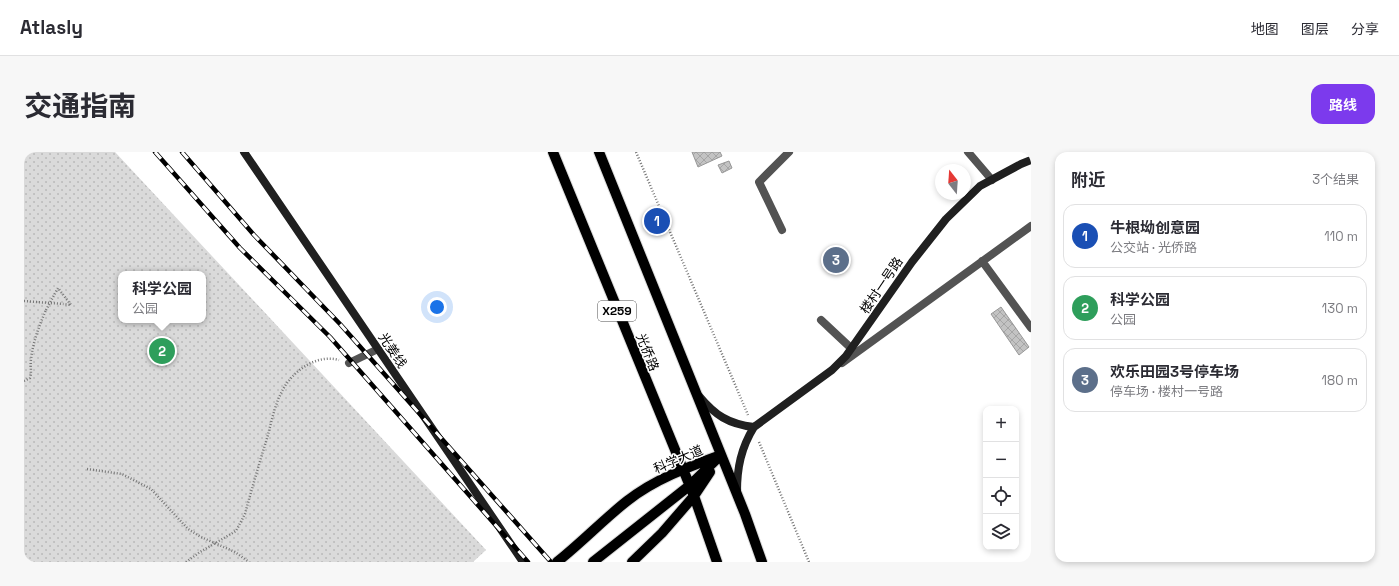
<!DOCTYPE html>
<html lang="zh">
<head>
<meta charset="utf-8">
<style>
  body { margin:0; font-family:"Space Grotesk","Noto Sans SC",sans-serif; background:#f7f7f7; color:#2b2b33 }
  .controls { position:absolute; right:12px; bottom:12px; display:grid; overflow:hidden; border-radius:8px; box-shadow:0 2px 6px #0003 }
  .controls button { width:36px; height:36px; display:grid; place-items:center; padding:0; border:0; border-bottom:1px solid #e1e1e2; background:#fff; color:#2b2b33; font:20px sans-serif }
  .compass { position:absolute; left:911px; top:12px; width:36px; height:36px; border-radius:50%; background:#fff; box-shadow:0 2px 6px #0003; rotate:343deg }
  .you { position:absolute; left:413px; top:155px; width:14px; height:14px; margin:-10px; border:3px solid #fff; border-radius:50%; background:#1a73e8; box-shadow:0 0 0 6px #1a73e833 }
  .badge { display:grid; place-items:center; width:26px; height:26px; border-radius:50%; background:#7c3aed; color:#fff; font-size:13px; font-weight:700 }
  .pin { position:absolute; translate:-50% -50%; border:2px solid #fff; box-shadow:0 1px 4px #0006 }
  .popup { position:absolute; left:94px; top:119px; width:88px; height:52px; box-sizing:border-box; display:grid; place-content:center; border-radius:8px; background:#fff; filter:drop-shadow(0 1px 3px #0005); font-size:13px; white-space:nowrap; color:#7c7c81 }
  .popup b { font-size:15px; color:#2b2b33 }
  .popup::after { content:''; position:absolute; left:50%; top:100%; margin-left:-8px; border:8px solid transparent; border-top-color:#fff }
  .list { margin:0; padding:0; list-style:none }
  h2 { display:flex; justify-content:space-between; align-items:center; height:52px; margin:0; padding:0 16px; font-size:17px }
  h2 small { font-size:13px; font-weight:400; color:#7c7c81 }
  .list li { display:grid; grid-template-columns:26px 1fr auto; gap:12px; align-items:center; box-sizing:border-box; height:64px; margin:0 8px 8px; padding:0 8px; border:1px solid #e1e1e2; border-radius:12px }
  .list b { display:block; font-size:15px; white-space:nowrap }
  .list p { margin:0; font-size:13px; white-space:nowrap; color:#7c7c81 }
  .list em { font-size:13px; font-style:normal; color:#7c7c81 }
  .icon { flex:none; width:22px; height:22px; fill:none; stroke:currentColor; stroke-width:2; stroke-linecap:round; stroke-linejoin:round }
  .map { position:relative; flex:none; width:1007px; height:410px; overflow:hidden; border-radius:12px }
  header { display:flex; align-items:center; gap:24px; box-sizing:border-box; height:56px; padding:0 20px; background:#fff; border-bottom:1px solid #e1e1e2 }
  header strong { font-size:19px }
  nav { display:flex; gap:22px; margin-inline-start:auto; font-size:14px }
  .intro { display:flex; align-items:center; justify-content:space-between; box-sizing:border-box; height:96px; padding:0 24px }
  h1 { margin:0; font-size:28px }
  .button { padding:10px 18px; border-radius:12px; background:#7c3aed; color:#fff; font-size:14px; font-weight:700 }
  main { display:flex; gap:24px; padding:0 24px }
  aside { flex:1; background:#fff; border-radius:12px; box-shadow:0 2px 6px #0003 }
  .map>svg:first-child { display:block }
</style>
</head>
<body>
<header>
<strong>Atlasly</strong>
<nav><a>地图</a><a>图层</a><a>分享</a></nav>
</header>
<div class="intro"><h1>交通指南</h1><a class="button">路线</a></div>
<main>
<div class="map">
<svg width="1007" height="410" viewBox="0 0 1007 410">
  <defs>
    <pattern id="grass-dots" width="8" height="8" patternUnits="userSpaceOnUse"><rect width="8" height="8" fill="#dadada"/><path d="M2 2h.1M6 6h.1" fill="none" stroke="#b9b9b9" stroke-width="1.8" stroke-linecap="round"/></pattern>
    <pattern id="building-cross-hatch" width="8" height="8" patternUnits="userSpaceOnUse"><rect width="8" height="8" fill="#c3c3c3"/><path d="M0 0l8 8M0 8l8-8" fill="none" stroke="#a6a6a6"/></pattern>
  </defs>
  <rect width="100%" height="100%" fill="#fff"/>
  <path fill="url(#grass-dots)" fill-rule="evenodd" d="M0,0H91L462,398L449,410H0ZM97,122H179V168H97Z"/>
  <path fill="url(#building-cross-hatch)" stroke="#979797" d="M668,0H696L698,4L674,15Z
    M705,9L708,16L698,21L694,13Z
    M977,155L1005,195L995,203L967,162Z"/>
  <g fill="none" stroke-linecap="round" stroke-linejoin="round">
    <defs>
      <path id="primary" d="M529,0L670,344L693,410
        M575,0L721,362L738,410
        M533,410C557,391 579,368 603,349C631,327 664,315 697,303
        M569,410L665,334L694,306
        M608,410L638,381L670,344L686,320"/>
    </defs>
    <use href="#primary" stroke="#dbdbdb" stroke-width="12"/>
    <path stroke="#757575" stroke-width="2.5" stroke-dasharray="1 2" stroke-linecap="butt" d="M612,0L724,263
      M0,149L39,152
      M0,229L6,226C8,219 6,214 7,207C9,190 15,174 22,158
      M735,290L785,410
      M63,317L98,322L127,337L164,377L177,385L211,400L225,410
      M162,410L176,400L212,379L221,362C228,336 236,309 244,283C248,267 252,248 261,234C272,217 294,202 315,208"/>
    <path stroke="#535353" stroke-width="8" d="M944,0L968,28
      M758,78L735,30L765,0
      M958,109L1007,176
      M797,168L828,197
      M325,211L354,197
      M818,211L1007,74"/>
    <path stroke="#202020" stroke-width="8" d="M220,0L499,410
      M675,244C691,263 704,272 730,275
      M713,340C713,316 717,296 730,275L808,218L822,204L888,110L922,67L956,34L997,12L1007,8"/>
    <use href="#primary" stroke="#000" stroke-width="10"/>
    <defs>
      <path id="rail" d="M131,0L216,96L306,185L504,410
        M158,0L230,83L316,172L527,410"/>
    </defs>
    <use href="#rail" stroke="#000" stroke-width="4.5"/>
    <use href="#rail" stroke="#fff" stroke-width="3" stroke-dasharray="9" stroke-linecap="butt"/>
    <path stroke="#757575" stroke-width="2.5" stroke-dasharray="1 2" stroke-linecap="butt" d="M22,158L34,136L47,153L39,152"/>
  </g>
  <g text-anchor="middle" stroke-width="3" stroke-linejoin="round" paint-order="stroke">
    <rect fill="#fff" stroke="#4c4c4c" stroke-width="1" x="574" y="149" width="38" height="20" rx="3"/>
    <g font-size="12" font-weight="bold" fill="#000">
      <text x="593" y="163">X259</text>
    </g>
    <g font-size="13" fill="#000" stroke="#fff">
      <text transform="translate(857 133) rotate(-56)" y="5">楼村一号路</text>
      <text transform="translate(369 198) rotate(56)" y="5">光姜线</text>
      <text transform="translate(624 200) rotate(68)" y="5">光侨路</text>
      <text transform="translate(654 307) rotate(-23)" y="5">科学大道</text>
    </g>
  </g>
</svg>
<div class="controls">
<button>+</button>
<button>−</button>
<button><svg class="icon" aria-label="locate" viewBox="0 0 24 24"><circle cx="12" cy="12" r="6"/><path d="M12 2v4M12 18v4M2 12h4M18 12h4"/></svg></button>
<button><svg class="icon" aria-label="layers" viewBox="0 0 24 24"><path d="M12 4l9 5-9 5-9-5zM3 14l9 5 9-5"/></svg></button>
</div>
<svg class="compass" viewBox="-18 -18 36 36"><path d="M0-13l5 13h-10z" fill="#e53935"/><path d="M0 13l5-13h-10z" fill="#7c7c81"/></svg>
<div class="you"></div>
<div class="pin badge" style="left:633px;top:69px;background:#1a4fb4">1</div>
<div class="pin badge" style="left:138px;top:199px;background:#2e9e5b">2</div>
<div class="popup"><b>科学公园</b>公园</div>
<div class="pin badge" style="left:812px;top:108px;background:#5c6f8a">3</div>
</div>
<aside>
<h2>附近<small>3个结果</small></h2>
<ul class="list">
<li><span class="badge" style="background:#1a4fb4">1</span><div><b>牛根坳创意园</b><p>公交站 · 光侨路</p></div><em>110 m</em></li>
<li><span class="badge" style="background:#2e9e5b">2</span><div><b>科学公园</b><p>公园</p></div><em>130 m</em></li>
<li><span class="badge" style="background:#5c6f8a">3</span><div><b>欢乐田园3号停车场</b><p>停车场 · 楼村一号路</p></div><em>180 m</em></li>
</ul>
</aside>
</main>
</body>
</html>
